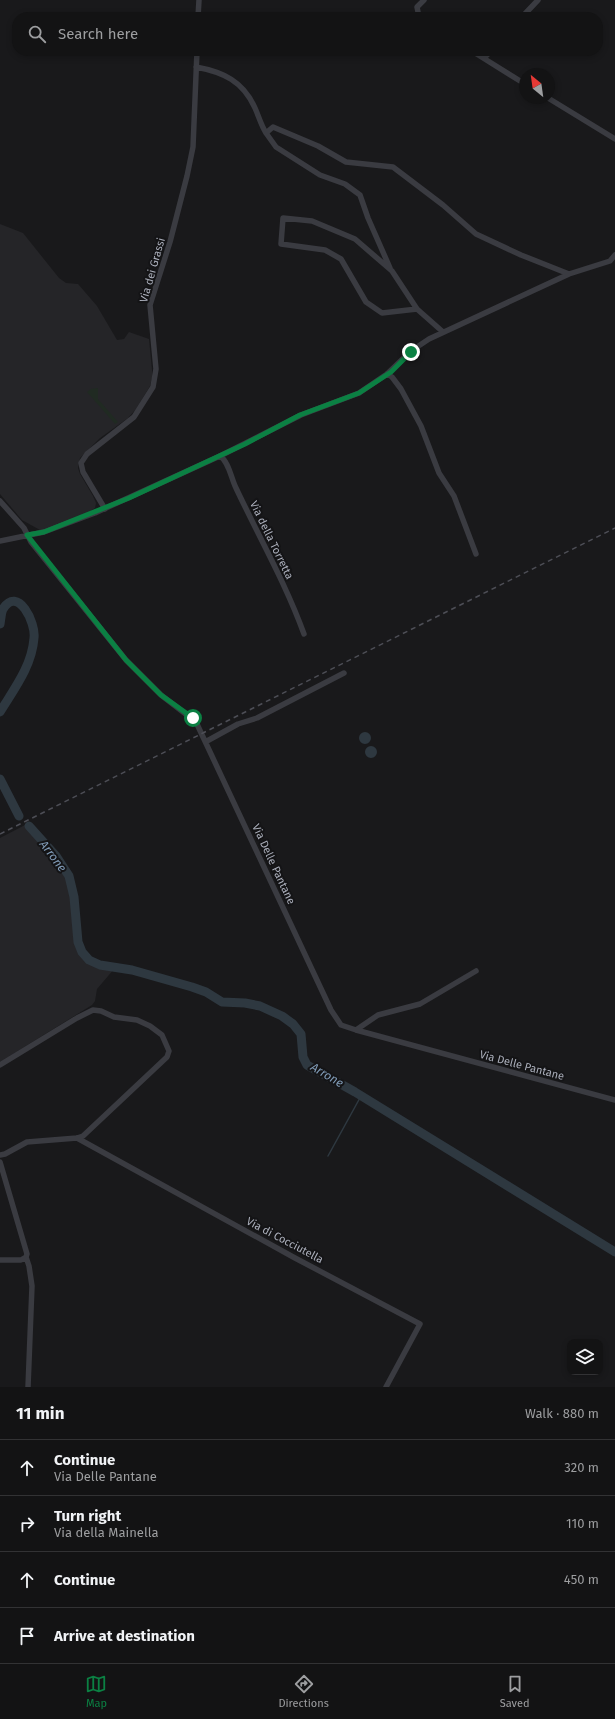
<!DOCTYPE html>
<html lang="en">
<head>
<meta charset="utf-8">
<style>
  body { margin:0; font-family:"Fira Sans",sans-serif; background:#202022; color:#f1f3f6 }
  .controls { position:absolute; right:12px; bottom:12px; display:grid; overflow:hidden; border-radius:8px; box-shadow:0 2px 6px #0003 }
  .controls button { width:36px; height:36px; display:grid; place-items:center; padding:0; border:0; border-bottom:1px solid #323234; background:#131314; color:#f1f3f6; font:20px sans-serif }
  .compass { position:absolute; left:519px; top:68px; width:36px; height:36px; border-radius:50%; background:#131314; box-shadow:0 2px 6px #0003; rotate:331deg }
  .stop { position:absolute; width:12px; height:12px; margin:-9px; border:3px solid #0b8043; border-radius:50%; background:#fff }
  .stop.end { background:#0b8043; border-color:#fff; box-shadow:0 1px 4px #0008 }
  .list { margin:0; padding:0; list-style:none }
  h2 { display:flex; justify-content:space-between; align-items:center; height:52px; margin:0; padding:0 16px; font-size:17px }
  h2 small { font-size:13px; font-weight:400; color:#9d9ea0 }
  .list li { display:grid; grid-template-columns:26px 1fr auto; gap:12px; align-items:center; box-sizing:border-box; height:56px; padding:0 16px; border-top:1px solid #323234 }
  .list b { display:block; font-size:15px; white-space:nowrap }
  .list p { margin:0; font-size:13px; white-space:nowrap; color:#9d9ea0 }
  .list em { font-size:13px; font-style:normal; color:#9d9ea0 }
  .icon { flex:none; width:22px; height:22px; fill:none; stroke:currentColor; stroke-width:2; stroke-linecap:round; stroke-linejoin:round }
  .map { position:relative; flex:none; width:615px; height:1387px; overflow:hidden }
  .search { position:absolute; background:#131314; box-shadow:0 2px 6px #0003; left:12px; right:12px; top:12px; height:44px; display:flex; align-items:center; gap:10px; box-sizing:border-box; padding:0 14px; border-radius:16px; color:#9d9ea0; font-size:15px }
  .sheet { height:276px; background:#131314 }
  nav { display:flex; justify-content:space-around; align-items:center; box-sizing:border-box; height:56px; border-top:1px solid #323234; background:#131314; font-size:11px; color:#9d9ea0 }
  nav a { display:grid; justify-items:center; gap:2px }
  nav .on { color:#0b8043 }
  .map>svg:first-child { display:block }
</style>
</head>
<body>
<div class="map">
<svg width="615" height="1387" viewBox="0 0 615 1387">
  <rect width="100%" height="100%" fill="#19191b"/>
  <path fill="#252528" d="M0,224L23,233L59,278L66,283L78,284L97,306L117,340L124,339L129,332L149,339L152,370V378L150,386L136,409L128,418L100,438L80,458L78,468L80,474L93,496L96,503L95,508L84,515L45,530H40L22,520L0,494Z
    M25,825L54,855L66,874L72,898L78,948L84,957L93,965L114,969L97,989L95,1001L92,1005L0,1062V838Z"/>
  <path fill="#202a22" d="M98,388V399L118,422L115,424L87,392L91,389Z"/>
  <path fill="#2e3840" d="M359 738a6 6 0 1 1 12 0a6 6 0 1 1-12 0Z
    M365 752a6 6 0 1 1 12 0a6 6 0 1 1-12 0Z"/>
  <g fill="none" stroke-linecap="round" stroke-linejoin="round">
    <path stroke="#2e3840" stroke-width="1.5" d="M328,1156L361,1096"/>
    <path stroke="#2e3840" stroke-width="9" d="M0,624C1,619 1,613 3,609C18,585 36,623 34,638C32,666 14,689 0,712
      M0,779L19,816
      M29,826L56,856L69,876L74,897L78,942L82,952L89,960L100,965L132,970L192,987L206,992L222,1002L245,1003L260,1006L282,1016L293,1024L301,1034L303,1057L307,1065L355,1092L615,1252"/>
    <path stroke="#3a3b41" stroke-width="5.5" d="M198,17L199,0
      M419,17L417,7L424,0
      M522,17L538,0
      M472,51L525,84
      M484,58L491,51
      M196,67C223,72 243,81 255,108C259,117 261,125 266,133L273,127L318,146L346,162L393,167L443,205L476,234L521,255L569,274
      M548,98L615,139
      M266,133L276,147L320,175L345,184L360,195L368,218L390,268
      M417,309L382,313L366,302L341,259L325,250L281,244L283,218L312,221L355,239L392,271L417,309L443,332
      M387,374L392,377L401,389L421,426L439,473L454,496L476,554
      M220,456C229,462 231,478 236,488C259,537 286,584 304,634
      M0,501L24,528L31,542L126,660L161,695L196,722L331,1010L341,1025L356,1030L615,1100
      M105,509L83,472L81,463L87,454L134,417L153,387L156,369L150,305L170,242L187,176L193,147L197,51
      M0,541L44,532L95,513L220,456L301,415L359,393L387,374L411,351L429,339L569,274L610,261L615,255
      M207,741L238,724L257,718L344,673
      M356,1030L378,1015L420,1004L476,971
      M0,1065L77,1018L93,1010L101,1011L114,1017L137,1020L150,1026L162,1035L169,1051L167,1057L83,1136L77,1138L27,1142L5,1154L0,1155
      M77,1138L295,1258L420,1324L386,1387
      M0,1162L27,1254L26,1257L21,1260H0
      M26,1257L29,1266L32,1286L28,1387"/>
    <path stroke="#4d4e56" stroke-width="1.5" stroke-dasharray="5 4" stroke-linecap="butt" d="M0,834L615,528"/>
  </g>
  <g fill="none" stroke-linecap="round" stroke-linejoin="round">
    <path stroke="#0b8043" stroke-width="5" d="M193,718L161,695L126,660L27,535L44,532L129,498L245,444L300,415L359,393L391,372L411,352"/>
  </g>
  <g text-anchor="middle" stroke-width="4" stroke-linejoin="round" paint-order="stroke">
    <g font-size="11" fill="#abafbb" stroke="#141416">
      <text transform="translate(152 270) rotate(-74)" y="4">Via dei Grassi</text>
      <text transform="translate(272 540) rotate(64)" y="4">Via della Torretta</text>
      <text transform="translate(274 864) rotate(65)" y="4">Via Delle Pantane</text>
      <text transform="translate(522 1065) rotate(15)" y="4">Via Delle Pantane</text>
      <text transform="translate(285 1240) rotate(28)" y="4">Via di Cocciutella</text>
    </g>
    <g font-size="12" font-style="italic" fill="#819cb8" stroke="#141416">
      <text transform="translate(53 856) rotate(53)" y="4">Arrone</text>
      <text transform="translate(327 1075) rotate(31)" y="4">Arrone</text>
    </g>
  </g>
</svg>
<div class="controls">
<button><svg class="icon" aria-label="layers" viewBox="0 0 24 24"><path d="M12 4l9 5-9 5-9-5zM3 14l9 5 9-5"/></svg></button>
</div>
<svg class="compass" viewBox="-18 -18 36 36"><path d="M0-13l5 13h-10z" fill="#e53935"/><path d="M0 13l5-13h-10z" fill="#9d9ea0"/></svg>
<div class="stop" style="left:193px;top:718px"></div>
<div class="stop end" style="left:411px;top:352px"></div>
<div class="search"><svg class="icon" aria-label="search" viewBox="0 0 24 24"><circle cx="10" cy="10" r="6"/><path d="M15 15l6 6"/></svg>Search here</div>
</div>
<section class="sheet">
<h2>11 min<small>Walk · 880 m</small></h2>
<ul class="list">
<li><svg class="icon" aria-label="ahead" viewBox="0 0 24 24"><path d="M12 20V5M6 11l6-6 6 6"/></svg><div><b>Continue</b><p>Via Delle Pantane</p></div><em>320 m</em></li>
<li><svg class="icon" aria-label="right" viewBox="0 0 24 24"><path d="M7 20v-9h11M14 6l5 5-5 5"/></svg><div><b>Turn right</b><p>Via della Mainella</p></div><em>110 m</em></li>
<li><svg class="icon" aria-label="ahead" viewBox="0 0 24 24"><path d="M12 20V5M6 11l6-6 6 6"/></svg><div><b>Continue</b></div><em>450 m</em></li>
<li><svg class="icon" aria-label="arrive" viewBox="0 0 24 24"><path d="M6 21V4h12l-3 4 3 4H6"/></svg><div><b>Arrive at destination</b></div></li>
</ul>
</section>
<nav>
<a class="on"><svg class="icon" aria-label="map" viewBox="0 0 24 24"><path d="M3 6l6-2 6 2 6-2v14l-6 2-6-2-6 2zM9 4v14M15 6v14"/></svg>Map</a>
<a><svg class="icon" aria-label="directions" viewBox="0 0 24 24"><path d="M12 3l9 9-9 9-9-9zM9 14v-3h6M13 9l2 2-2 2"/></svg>Directions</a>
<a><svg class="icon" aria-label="saved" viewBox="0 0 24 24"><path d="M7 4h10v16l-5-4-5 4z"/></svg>Saved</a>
</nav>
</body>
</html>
